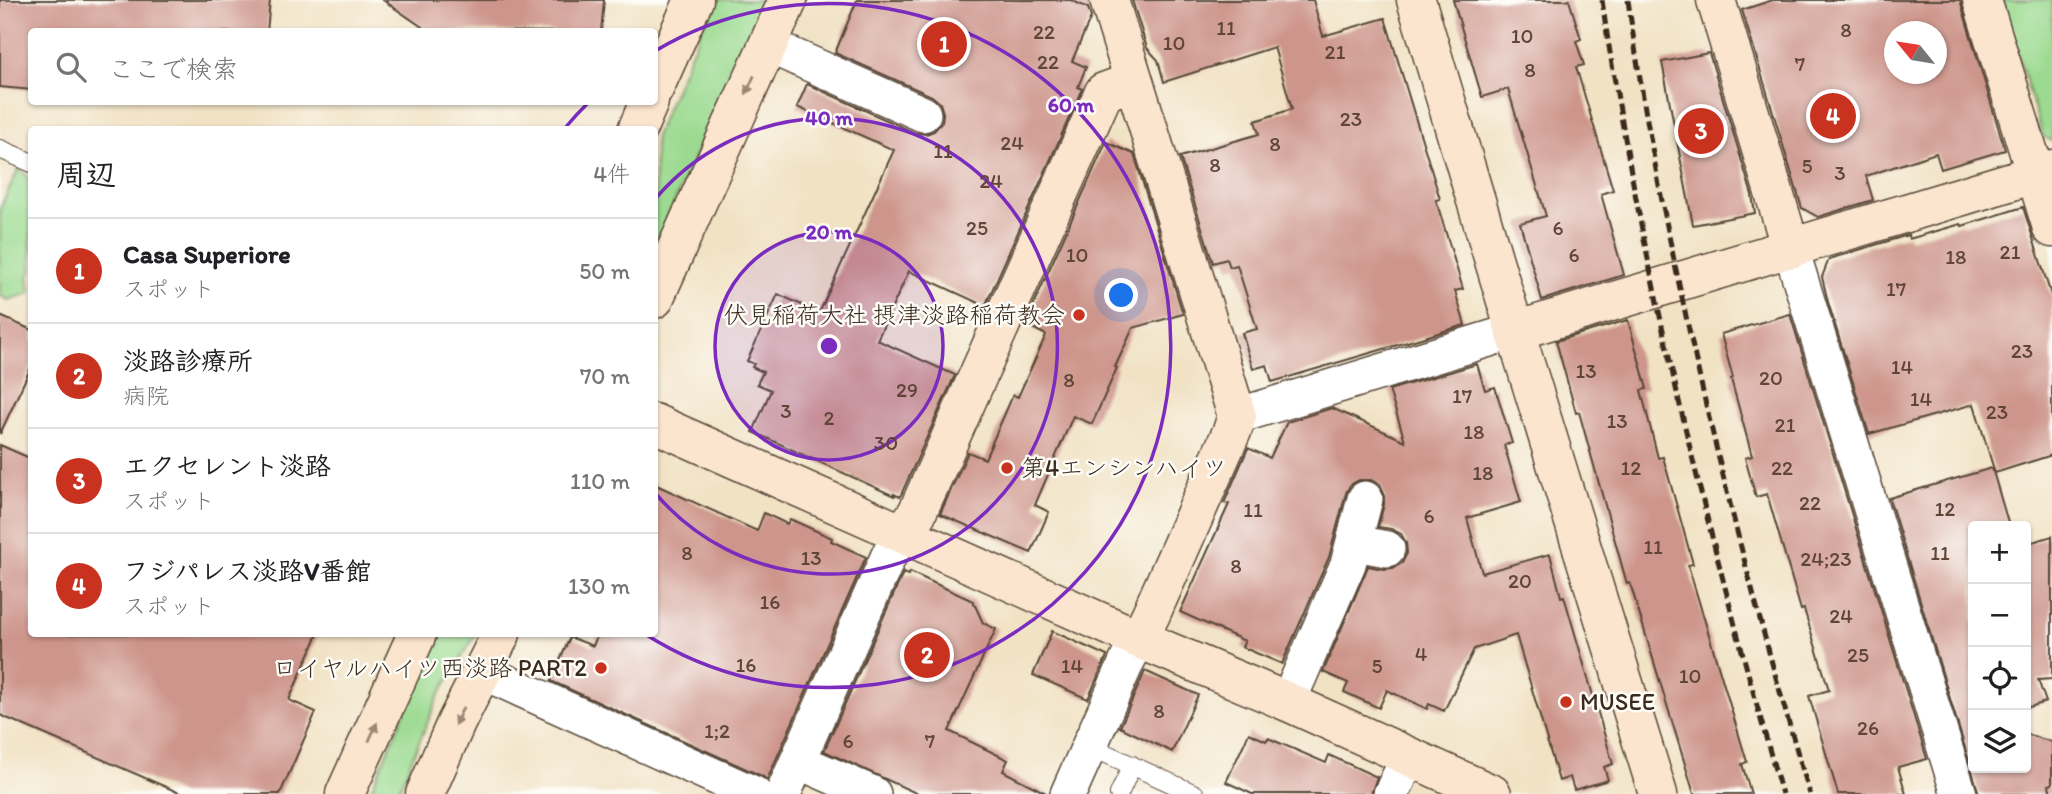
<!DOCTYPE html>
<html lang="ja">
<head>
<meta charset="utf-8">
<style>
  body { margin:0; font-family:Itim,"Klee One",sans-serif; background:#f6f6f6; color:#202124 }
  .controls { position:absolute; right:21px; bottom:21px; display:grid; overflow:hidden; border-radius:7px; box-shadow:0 2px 5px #0004 }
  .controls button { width:63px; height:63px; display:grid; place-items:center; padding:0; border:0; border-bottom:2px solid #e0e0e0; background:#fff; color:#202124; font:35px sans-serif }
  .compass { position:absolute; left:1884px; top:21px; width:63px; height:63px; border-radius:50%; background:#fff; box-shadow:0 2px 5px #0004; rotate:300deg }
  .you { position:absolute; left:1122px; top:296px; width:24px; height:24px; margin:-18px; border:5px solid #fff; border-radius:50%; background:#1a73e8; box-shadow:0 0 0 10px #1a73e833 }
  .badge { display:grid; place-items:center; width:46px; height:46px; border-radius:50%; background:#c8321e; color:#fff; font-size:23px; font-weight:700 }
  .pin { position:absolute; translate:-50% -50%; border:4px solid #fff; box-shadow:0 2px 7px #0006 }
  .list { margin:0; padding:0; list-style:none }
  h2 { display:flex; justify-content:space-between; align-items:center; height:91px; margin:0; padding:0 28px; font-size:30px }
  h2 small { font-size:23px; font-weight:400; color:#757577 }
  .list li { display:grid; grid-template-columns:46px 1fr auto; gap:21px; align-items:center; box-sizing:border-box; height:105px; padding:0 28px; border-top:2px solid #e0e0e0 }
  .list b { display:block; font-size:26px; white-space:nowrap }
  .list p { margin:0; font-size:23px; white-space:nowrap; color:#757577 }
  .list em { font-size:23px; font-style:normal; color:#757577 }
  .icon { flex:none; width:38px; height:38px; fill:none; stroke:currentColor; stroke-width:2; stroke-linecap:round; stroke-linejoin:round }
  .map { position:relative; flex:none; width:2052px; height:794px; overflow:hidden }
  .search { position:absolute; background:#fff; box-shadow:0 2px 5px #0004; left:28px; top:28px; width:630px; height:77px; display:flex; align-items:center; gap:18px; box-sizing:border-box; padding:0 24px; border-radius:7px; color:#757577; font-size:26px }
  .panel { position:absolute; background:#fff; box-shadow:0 2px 5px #0004; left:28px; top:126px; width:630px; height:511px; border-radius:7px }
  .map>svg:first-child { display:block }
</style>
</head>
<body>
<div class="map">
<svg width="2052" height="794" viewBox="0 0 2052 794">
  <rect width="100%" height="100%" fill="#fdfcf7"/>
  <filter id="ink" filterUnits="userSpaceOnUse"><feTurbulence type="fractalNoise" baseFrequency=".0143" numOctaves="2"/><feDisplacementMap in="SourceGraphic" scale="14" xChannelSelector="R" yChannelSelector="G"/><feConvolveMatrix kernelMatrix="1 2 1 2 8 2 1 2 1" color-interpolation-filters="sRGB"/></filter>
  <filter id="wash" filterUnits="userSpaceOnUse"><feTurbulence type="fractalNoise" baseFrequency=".00686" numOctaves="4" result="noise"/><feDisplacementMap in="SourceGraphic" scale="28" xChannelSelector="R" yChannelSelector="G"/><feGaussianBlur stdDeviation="1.57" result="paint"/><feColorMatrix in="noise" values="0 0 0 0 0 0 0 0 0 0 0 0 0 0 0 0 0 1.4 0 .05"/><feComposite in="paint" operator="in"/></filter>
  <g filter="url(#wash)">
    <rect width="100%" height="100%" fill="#f1e2c4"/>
    <path fill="#9bda90" stroke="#6b8257" stroke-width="2" d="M714,0H764L655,246V136Z
      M2001,0H2052V141L2043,136Z
      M19,168L31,181V271L28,277L30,293L8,300L0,296V208Z
      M439,634H476L439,695L397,794H369Z"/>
    <g id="blocks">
      <path fill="#cd958b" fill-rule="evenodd" d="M0,0H270L267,32H32V90L0,87Z
        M383,0H604L601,32L428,31Z
        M857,0H1071L1088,8L1091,17L1072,61L1086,67L1078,87L1082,89L985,306L909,271L877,340L955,375L900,497L894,494V496L753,432L771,390L757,384L763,372L752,367L754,364L747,361L778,294L819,313L894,150L797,107L807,84L915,133L926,134L934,131L942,122L943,113L940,103L932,96L835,53Z
        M1132,0H1313L1323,36L1385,18L1440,199L1436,200L1463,289L1455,291L1465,325L1272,382L1267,365L1253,369L1242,333L1257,329L1237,265L1230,267L1227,259L1213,263L1180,157L1259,134L1255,121L1292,109L1274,47L1164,82L1158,60L1147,48Z
        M1453,0H1569L1581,39L1576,41L1584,65L1576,67L1613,190L1601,194L1624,275L1542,300L1520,223L1546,216L1508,89L1482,97Z
        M1773,0H1960L2005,150L1941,169L1936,153L1866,176L1873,200L1818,217L1802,208L1742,10ZM1894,32H1936V74H1894Z
        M1709,53L1752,195L1755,213L1693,225L1662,62Z
        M1106,142L1134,154L1183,314L1133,328L1115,367L1117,368L1092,424L1073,416L1035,505L1049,512L1031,553L940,514L968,452L985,459L1013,395L1018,397L1046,335L1025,324Z
        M2023,207L2052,298V455L1995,473L1974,404L1869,434L1828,302L1822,277L1829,259L1908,235L1909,239L1961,224L1962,226Z
        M1790,314L1927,759L1898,767L1906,794H1838L1809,696L1829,690L1804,609L1801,610L1767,494L1756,497L1745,458L1752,456L1731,379L1733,378L1721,334Z
        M0,316L32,330V365L0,434Z
        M1628,320L1647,389L1641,390L1658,458L1663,457L1693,564L1688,565L1747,762L1742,764L1751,794H1694L1630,583L1627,584L1579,412L1576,413L1556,341Z
        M1477,364L1485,390L1495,387L1512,443L1504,445L1521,502L1467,518L1482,573L1550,554L1561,597L1564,596L1613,764L1604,767L1608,780L1574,790L1570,777L1559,781L1516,635L1474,649L1444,711L1429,704L1427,709L1387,690L1379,708L1344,692L1348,683L1323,672L1368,566L1383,569L1393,568L1402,563L1407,553L1406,543L1401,534L1391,529L1378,527L1384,504V494L1380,485L1371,480H1359L1350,485L1346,493L1329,557L1282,664L1242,647L1245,641L1180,612L1229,504L1224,503L1248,448L1270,458L1287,422L1332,408L1405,441L1389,390Z
        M0,445L32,459V634H318L289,700L316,712L280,794H182L0,715Z
        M1992,468L2009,526H1973V768H2026V734L2052,742V784L2049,785L2051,794H1979L1889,498Z
        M654,484L757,531L764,513L787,524L790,519L832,538L831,541L866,557L767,780L762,776L551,681L570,637L593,646L598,634H654Z
        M2052,536V679L2038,680L2046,702L2026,708V544Z
        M910,572L973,601L983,623L996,629L949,731L1008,760L1003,771L1048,794H918L824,751L903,573L909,575Z
        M1052,631L1107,656L1088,699L1033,675Z
        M1145,671L1198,695L1172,752L1120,727Z
        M1249,733L1266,741L1268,738L1326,763L1329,755L1377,777L1371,794H1252L1226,782Z"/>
    </g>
  </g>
  <g filter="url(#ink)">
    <use href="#blocks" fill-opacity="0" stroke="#564637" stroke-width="2"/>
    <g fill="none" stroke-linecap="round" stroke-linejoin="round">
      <defs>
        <path id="lane" d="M0,149L32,163
          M1089,746L1195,794
          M1119,794L1132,765"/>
        <path id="street" d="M768,45L923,114
          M1791,249L1959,794
          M1237,416L1515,331
          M1355,543L1387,549
          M481,671L754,794
          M1288,702L1348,564L1365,499
          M798,761L873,794
          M783,794L889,555L903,533
          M1068,794L1128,659L1139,639
          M1391,794L1409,757"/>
        <path id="secondary" d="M1109,0L1237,416L1232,431L1151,614L1139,639
          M1416,0L1515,331L1658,794
          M1716,0L1791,249
          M1982,0L2052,228
          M654,89L694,0
          M637,130L649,102
          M654,299L788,0
          M1515,331L2052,169
          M654,423L1139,639L1288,702L1492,794
          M903,533L917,513L1104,92L1134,81
          M345,794L417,634
          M425,794L456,723L501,634"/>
      </defs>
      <use href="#lane" stroke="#564637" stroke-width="20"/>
      <use href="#street" stroke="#564637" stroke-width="38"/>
      <use href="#secondary" stroke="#564637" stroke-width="41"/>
      <use href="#lane" stroke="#fff" stroke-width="18"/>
      <use href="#street" stroke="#fff" stroke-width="35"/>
      <use href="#secondary" stroke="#fbe5cf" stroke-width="38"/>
      <path stroke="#3b2a1e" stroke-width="5" stroke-dasharray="10 5" stroke-linecap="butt" d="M1602,0C1610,58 1621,115 1631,172C1670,382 1723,589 1782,794
        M1628,0C1647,136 1675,271 1706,405C1737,536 1771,666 1810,794"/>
    </g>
    <defs><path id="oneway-solid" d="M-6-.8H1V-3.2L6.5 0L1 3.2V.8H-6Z" transform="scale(1.75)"/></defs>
    <g fill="#9b8876">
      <use href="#oneway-solid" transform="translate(750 85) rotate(114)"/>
      <use href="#oneway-solid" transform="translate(459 716) rotate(116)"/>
      <use href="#oneway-solid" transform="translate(373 732) rotate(-66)"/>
    </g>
  </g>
  <circle cx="829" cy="346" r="114" fill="#7b2cbf" fill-opacity=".12"/>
  <g fill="none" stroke="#7b2cbf" stroke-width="3.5">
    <circle cx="829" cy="346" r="114"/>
    <path d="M656 198A228 228 0 1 1 656 494"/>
    <path d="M565 128A342 342 0 0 1 589 102M655 51A342 342 0 1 1 645 634"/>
  </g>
  <g fill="#c8321e" stroke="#fdfcf7" stroke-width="2.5">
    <circle cx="1079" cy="315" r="7"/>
    <circle cx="1007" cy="468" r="7"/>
    <circle cx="601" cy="668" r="7"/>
    <circle cx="1566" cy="702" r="7"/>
  </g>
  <g text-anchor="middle" stroke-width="5" stroke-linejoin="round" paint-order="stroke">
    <g font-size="21" fill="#604539">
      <text x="1226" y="35">11</text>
      <text x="1846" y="37">8</text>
      <text x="1044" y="39">22</text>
      <text x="1522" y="43">10</text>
      <text x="1174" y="50">10</text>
      <text x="1335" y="59">21</text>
      <text x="1048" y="69">22</text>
      <text x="1800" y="71">7</text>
      <text x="1530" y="77">8</text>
      <text x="1351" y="126">23</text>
      <text x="1012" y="150">24</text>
      <text x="1275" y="151">8</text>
      <text x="943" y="158">11</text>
      <text x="1215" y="172">8</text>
      <text x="1807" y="173">5</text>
      <text x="1840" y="180">3</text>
      <text x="991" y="188">24</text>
      <text x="977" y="235">25</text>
      <text x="1558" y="235">6</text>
      <text x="2010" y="259">21</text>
      <text x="1077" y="262">10</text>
      <text x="1574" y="262">6</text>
      <text x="1956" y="264">18</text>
      <text x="1896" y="296">17</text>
      <text x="2022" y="358">23</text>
      <text x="1902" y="374">14</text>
      <text x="1586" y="378">13</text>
      <text x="1771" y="385">20</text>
      <text x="1069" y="387">8</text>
      <text x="907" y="397">29</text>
      <text x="1462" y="403">17</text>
      <text x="1921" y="406">14</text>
      <text x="786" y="418">3</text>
      <text x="1997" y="419">23</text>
      <text x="829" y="425">2</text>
      <text x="1617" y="428">13</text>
      <text x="1785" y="432">21</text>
      <text x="1474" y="439">18</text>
      <text x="886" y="450">30</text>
      <text x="1631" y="475">12</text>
      <text x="1782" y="475">22</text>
      <text x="1483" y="480">18</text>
      <text x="1810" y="510">22</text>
      <text x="1945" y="516">12</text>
      <text x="1253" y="517">11</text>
      <text x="1429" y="523">6</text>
      <text x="1653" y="554">11</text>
      <text x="687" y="560">8</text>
      <text x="1940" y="560">11</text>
      <text x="811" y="565">13</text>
      <text x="1826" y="566">24;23</text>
      <text x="1236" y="573">8</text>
      <text x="1520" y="588">20</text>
      <text x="770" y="609">16</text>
      <text x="1841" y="623">24</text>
      <text x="1421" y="661">4</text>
      <text x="1858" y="662">25</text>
      <text x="746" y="672">16</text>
      <text x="1072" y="673">14</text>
      <text x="1377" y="673">5</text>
      <text x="1690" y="683">10</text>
      <text x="1159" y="718">8</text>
      <text x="1868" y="735">26</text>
      <text x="717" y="738">1;2</text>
      <text x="848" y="748">6</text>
      <text x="930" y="748">7</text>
    </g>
    <g font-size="24" fill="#3b2a1e" stroke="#fdfcf7" text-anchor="end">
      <text x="1065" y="323">伏見稲荷大社 摂津淡路稲荷教会</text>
      <text x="1021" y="476" text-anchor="start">第4エンシンハイツ</text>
      <text x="587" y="676">ロイヤルハイツ西淡路 PART2</text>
      <text x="1580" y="710" text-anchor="start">MUSEE</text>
    </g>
  </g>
  <circle cx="829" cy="346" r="10" fill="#7b2cbf" stroke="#fdfcf7" stroke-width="3.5"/>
  <g font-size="21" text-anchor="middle" font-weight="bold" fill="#7b2cbf" stroke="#fdfcf7" stroke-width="5" stroke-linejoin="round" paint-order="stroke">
    <text x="1071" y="112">60 m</text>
    <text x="829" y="125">40 m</text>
    <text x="829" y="239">20 m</text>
  </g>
</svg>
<div class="controls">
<button>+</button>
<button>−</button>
<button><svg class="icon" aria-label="locate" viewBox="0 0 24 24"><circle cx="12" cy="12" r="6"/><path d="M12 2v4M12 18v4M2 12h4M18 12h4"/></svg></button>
<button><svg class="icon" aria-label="layers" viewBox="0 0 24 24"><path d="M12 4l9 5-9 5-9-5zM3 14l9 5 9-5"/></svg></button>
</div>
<svg class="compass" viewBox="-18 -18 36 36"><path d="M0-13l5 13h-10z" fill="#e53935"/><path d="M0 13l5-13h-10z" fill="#757577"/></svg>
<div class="you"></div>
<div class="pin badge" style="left:944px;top:44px">1</div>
<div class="pin badge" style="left:927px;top:655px">2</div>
<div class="pin badge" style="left:1701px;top:131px">3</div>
<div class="pin badge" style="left:1833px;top:116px">4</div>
<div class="search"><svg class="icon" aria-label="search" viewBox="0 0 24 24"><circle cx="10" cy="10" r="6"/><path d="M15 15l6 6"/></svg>ここで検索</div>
<section class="panel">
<h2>周辺<small>4件</small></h2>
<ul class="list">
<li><span class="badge">1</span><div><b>Casa Superiore</b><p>スポット</p></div><em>50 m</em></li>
<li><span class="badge">2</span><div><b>淡路診療所</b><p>病院</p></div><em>70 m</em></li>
<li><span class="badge">3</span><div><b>エクセレント淡路</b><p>スポット</p></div><em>110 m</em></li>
<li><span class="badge">4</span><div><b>フジパレス淡路V番館</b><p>スポット</p></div><em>130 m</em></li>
</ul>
</section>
</div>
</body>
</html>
